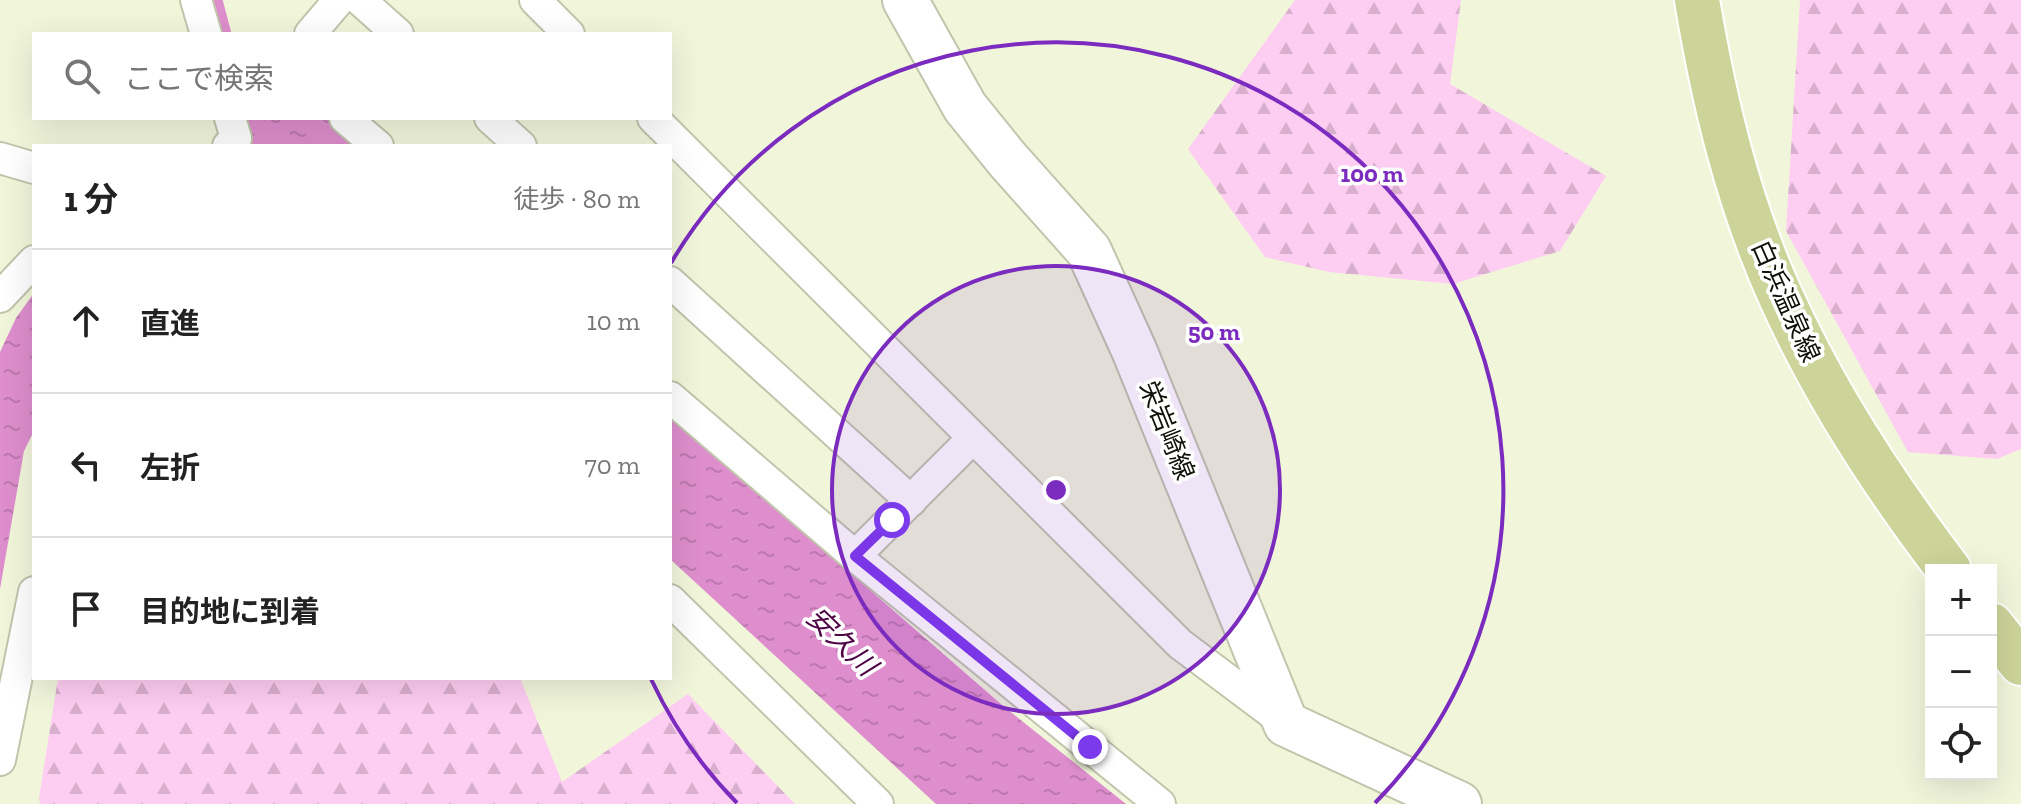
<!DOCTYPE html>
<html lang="ja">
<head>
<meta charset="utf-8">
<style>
  body { margin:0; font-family:"Zilla Slab","Noto Sans JP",serif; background:#f2f2f2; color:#222 }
  .controls { position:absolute; right:24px; bottom:24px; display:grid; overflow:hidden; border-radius:0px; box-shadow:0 8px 32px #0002 }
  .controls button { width:72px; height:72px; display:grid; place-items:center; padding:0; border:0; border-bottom:2px solid #e0e0e0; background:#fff; color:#222; font:40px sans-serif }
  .stop { position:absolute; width:24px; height:24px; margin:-18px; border:6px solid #7c3aed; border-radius:50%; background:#fff }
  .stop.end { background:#7c3aed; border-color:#fff; box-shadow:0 2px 8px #0008 }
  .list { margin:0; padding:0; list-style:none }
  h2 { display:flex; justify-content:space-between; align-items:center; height:104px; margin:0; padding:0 32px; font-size:34px }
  h2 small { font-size:26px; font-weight:400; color:#767676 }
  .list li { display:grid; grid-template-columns:52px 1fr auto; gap:24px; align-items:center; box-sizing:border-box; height:144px; padding:0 32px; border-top:2px solid #e0e0e0 }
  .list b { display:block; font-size:30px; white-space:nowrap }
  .list em { font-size:26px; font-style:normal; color:#767676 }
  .icon { flex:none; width:44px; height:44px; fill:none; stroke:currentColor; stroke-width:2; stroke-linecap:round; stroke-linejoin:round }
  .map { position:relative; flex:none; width:2021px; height:804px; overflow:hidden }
  .search { position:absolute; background:#fff; box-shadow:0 8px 32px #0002; left:32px; top:32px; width:640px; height:88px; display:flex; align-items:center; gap:20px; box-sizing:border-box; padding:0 28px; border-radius:0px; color:#767676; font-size:30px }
  .panel { position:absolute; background:#fff; box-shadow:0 8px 32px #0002; left:32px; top:144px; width:640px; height:536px; border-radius:0px }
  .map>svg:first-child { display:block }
</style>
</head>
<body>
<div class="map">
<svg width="2021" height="804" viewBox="0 0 2021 804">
  <defs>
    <pattern id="forest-firs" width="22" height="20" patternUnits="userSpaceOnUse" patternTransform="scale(2)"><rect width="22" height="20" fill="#fecdf2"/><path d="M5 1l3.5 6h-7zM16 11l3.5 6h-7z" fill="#d9afce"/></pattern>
    <pattern id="water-ripples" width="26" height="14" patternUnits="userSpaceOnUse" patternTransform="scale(2)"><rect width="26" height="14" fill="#de8ecd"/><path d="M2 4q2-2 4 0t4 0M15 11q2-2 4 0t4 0" fill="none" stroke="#bd79af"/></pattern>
  </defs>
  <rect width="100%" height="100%" fill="#f1f6db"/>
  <path fill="url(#forest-firs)" d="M1295,0H1461L1450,84L1606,176L1560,251L1453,284L1329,272L1265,257L1188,149Z
    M1800,0H2021V449L1997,459L1908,452L1786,231Z
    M58,678H520L562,782L688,694L795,804H40L39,798Z"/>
  <path fill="url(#water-ripples)" d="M243,118H328L361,146H247Z
    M34,293V431L24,451L0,589V352L16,318Z
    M670,416L1002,705L1126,804H936L670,559Z"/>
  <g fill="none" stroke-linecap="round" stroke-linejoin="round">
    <path stroke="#de8ecd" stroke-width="9" d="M218,0L227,34"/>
    <defs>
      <path id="minor" d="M196,0L206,34
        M360,0L398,34
        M535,0L569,34
        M310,34L339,0
        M345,118L378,146
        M490,118L521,146
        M653,118L1180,644L1284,722
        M228,146L236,138L230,118
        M0,158L34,168
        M670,282L911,501
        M0,297L34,261
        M670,397L855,556L1160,804
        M855,556L973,438
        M670,600L878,804
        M0,760L34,592"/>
      <path id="secondary" d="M905,0L965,107L1007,159L1089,251L1134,350L1286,724L1459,804"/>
      <path id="primary" d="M1697,0C1714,101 1738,203 1781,297C1825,395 1884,485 1949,570
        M1991,625L2021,663"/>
    </defs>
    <use href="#minor" stroke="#c1c5ac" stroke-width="34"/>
    <use href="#secondary" stroke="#c1c5ac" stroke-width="48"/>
    <use href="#primary" stroke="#fff" stroke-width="48"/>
    <use href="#minor" stroke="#fff" stroke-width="30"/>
    <use href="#secondary" stroke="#fff" stroke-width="44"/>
    <use href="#primary" stroke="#cdd49a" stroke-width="44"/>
  </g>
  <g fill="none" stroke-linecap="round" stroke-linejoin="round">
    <path stroke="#7c3aed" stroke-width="10" d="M892,520L855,556L1090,747"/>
  </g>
  <circle cx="1056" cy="490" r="224" fill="#7b2cbf" fill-opacity=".12"/>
  <g fill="none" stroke="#7b2cbf" stroke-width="4">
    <circle cx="1056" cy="490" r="224"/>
    <path d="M737 803A447 447 0 0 1 651 679M671 263A447 447 0 1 1 1375 803"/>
  </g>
  <g text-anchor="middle" stroke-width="7" stroke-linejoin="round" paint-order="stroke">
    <g font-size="26" fill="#101209" stroke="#fff">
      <text transform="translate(1786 301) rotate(66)" y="9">白浜温泉線</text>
      <text transform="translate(1167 430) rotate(68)" y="9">栄岩崎線</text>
    </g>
    <g font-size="28" font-style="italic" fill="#4e0444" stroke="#fff">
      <text transform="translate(842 641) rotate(44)" y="10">安久川</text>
    </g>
  </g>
  <circle cx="1056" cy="490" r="12" fill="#7b2cbf" stroke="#fff" stroke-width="4"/>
  <g font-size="24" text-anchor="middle" font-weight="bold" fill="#7b2cbf" stroke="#fff" stroke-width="7" stroke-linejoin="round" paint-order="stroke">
    <text x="1372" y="182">100 m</text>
    <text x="1214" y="340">50 m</text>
  </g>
</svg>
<div class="controls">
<button>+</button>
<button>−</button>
<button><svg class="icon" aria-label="locate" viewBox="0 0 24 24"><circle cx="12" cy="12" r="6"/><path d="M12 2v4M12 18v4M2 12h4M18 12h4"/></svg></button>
</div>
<div class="stop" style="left:892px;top:520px"></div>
<div class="stop end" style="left:1090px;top:747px"></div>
<div class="search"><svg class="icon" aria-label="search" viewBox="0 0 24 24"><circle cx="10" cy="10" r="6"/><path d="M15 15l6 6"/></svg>ここで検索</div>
<section class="panel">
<h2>1 分<small>徒歩 · 80 m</small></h2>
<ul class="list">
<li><svg class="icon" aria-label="ahead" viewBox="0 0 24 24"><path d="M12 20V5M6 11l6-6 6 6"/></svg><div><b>直進</b></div><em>10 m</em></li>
<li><svg class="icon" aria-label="left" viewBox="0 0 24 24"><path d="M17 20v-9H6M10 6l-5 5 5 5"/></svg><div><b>左折</b></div><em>70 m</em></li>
<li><svg class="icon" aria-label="arrive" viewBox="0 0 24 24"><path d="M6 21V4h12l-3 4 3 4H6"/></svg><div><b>目的地に到着</b></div></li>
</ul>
</section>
</div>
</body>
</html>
